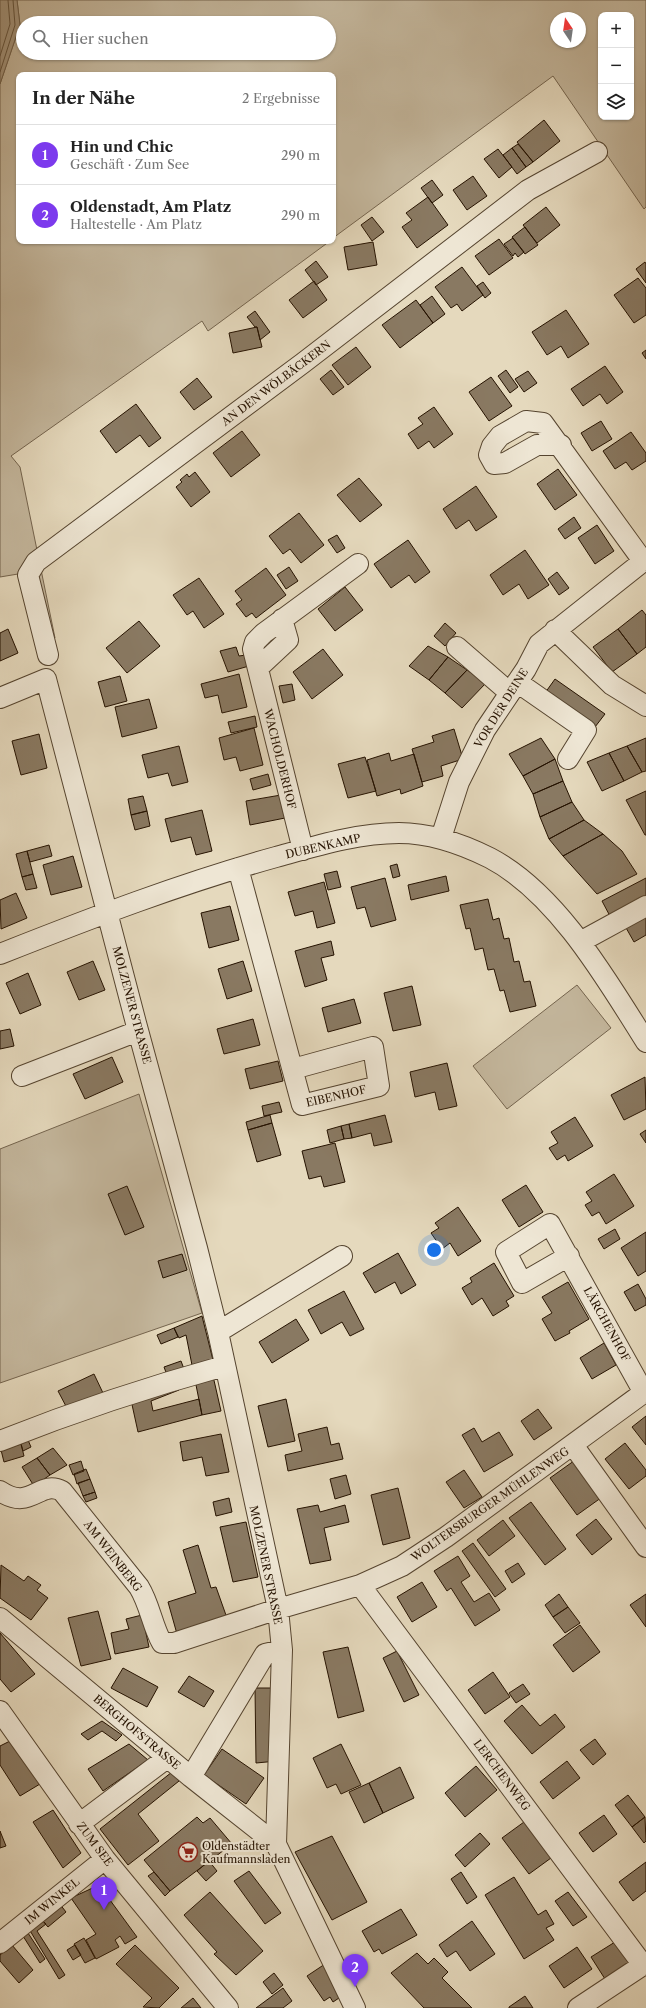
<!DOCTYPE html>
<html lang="de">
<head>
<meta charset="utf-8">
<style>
  body { margin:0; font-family:"Libre Caslon Text",serif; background:#f6f6f6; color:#222 }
  .controls { position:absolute; right:12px; top:12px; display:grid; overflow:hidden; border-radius:8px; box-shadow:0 1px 3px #0004 }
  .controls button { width:36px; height:36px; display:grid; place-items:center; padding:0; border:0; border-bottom:1px solid #e0e0e0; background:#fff; color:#222; font:20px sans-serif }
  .compass { position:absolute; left:550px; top:12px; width:36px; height:36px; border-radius:50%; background:#fff; box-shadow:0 1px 3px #0004; rotate:347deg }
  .you { position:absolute; left:434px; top:1250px; width:14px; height:14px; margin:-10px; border:3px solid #fff; border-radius:50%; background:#1a73e8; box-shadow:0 0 0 6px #1a73e833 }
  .badge { display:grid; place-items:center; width:26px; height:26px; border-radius:50%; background:#7c3aed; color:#fff; font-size:13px; font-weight:700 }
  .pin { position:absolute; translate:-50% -33px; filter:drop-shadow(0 1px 2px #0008) }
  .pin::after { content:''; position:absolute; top:21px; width:14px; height:12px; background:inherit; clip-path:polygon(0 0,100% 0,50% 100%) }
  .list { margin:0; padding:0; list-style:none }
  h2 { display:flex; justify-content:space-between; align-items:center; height:52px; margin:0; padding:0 16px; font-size:17px }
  h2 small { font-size:13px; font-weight:400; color:#767676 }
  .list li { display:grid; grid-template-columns:26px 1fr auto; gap:12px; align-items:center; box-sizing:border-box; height:60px; padding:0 16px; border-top:1px solid #e0e0e0 }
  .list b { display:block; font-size:15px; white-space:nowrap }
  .list p { margin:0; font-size:13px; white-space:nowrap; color:#767676 }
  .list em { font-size:13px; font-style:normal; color:#767676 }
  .icon { flex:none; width:22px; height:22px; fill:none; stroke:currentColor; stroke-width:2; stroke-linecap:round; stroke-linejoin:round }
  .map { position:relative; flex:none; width:646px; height:2008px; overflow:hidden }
  .search { position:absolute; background:#fff; box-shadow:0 1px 3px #0004; left:16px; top:16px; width:320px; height:44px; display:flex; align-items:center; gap:10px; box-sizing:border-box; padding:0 14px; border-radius:22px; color:#767676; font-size:15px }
  .panel { position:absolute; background:#fff; box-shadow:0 1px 3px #0004; left:16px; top:72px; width:320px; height:172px; border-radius:8px }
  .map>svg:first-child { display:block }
</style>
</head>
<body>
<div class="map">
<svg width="646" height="2008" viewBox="0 0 646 2008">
  <rect width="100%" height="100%" fill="#e5d9bd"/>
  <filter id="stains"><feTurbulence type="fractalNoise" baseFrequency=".005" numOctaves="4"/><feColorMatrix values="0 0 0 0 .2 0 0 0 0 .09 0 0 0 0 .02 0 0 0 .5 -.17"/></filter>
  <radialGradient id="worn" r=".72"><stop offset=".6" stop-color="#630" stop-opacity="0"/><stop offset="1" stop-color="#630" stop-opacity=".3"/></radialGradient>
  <path fill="#c4b79d" stroke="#74644e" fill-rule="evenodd" d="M17,0H646V207L644,209L553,76L333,238V75H19V241H330L208,331L202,321L11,456L20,467L55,638L38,650L18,574L0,577V84L20,25ZM601,15H631V117H601ZM556,18H580V42H556ZM23,23H329V53H23Z
    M577,985L611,1028L507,1109L473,1066Z
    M139,1094L202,1313L0,1383V1149Z"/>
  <path fill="#a4957d" stroke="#71614b" d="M0,0H17L20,25L0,84Z"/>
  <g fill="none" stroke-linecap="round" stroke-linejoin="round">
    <path stroke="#64543e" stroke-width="1" d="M0,56L10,24L8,0
      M0,72L15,25L13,0"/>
  </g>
  <path fill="#897962" stroke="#251200" d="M544,120L560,141L533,162L517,142Z
    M518,144L533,162L526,167L512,148Z
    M512,148L526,167L517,174L503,155Z
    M498,149L512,167L499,178L484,159Z
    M473,176L487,196L467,210L453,190Z
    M432,180L443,195L432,203L421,188Z
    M428,197L448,225L417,248L402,227L412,220L406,213Z
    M546,207L560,225L537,243L523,225Z
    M372,217L384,232L372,241L361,225Z
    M525,227L538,245L525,254L512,237Z
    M513,238L524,252L518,257L515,253L513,256L504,244Z
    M499,239L513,258L489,275L475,256Z
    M373,242L377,265L348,270L344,247Z
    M316,261L328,277L316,285L305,270Z
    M645,262L646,264V283L636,269Z
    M462,267L483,295L462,311L457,304L451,308L435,287Z
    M638,278L646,288V315L634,323L614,295Z
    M314,281L327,300L303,318L289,300Z
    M483,282L491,293L485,298L477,286Z
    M432,296L445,314L433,323L420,305Z
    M416,300L433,323L400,348L382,325Z
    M566,310L589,344L568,358L561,346L547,355L532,332Z
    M255,311L270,332L260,340L257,327H255L247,317Z
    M257,327L262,347L233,353L229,333Z
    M356,347L371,367L348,385L332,365Z
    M646,350V359L642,353Z
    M605,366L623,392L607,404L600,394L583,406L571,389Z
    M331,370L344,387L333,395L320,379Z
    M506,370L518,387L510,393L498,376Z
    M528,371L537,383L524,392L515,379Z
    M491,377L512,406L489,421L469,392Z
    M197,378L212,397L194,410L180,392Z
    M136,404L161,438L149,447L140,435L116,453L100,431Z
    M434,407L453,434L434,448L429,441L418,449L408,434L423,424L418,418Z
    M601,421L612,439L592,451L581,433Z
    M242,431L260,455L231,477L213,453Z
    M631,432L646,453V461L632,470L626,462L615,469L603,451Z
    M558,469L577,495L555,510L537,484Z
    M195,472L210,492L191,507L176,487L182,482L180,480L187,474L189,477Z
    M359,478L382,505L360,522L337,495Z
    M476,486L497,517L476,531L469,520L456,529L443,509Z
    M299,513L324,545L301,563L290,549L283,554L269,536Z
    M574,517L581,528L565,539L558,529Z
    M597,525L614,551L595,564L578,538Z
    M337,535L345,548L337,553L328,540Z
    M408,540L430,572L415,583L409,575L391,588L374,564Z
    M525,550L549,585L528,599L519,584L503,595L490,575Z
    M289,567L298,581L286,589L277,575Z
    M266,568L286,595L256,618L252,613L246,617L236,604L242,600L235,591Z
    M557,572L569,588L559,595L548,579Z
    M199,578L224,614L204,628L193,611L187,615L173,595Z
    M345,587L363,610L335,631L318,609Z
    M642,610L646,615V647L637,654L618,629Z
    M139,621L160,646L127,673L106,648Z
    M445,623L456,633L445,646L434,636Z
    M8,629L18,653L0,661V633Z
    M618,629L637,654L612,672L593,647Z
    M428,646L448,657L429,680L409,666Z
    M236,647L239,656L246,655L249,666L228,672L220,651Z
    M323,649L343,675L312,699L293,672Z
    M448,657L467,670L445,693L429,680Z
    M467,670L486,683L462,708L445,693Z
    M239,674L247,707L222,713L218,695L205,698L201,684Z
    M120,676L127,701L105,707L98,682Z
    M555,679L605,714L595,727L545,693Z
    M292,684L295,700L283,703L279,686Z
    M149,699L157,728L122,737L115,707Z
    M255,716L257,727L231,733L228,722Z
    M254,728L263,765L240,771L236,757L224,760L219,738Z
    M454,729L463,759L441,766L443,776L422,782L412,749L434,742L432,736Z
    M39,734L47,768L21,775L12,741Z
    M541,738L555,759L523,776L509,754Z
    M646,738V771L642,772L627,746Z
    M179,746L188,782L172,786L168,773L148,778L142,755Z
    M627,746L642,772L624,781L609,753Z
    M389,753L391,761L414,754L423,786L401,794L400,789L377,796L367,760Z
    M609,753L624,781L602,791L587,762Z
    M365,757L376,791L348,798L338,764Z
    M555,759L563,781L533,794L523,776Z
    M268,774L271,785L253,790L250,779Z
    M563,781L572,802L540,817L533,794Z
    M646,791V835H645L626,800Z
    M281,795L285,818L250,825L246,801Z
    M143,796L147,811L131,815L128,799Z
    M572,802L584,820L549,839L540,817Z
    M202,810L212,851L196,855L191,837L171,842L165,819Z
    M147,811L150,826L135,830L131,815Z
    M584,820L603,834L563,856L549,839Z
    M603,834L622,851L637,874L597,894L563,856Z
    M49,845L52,856L30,862L27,851Z
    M27,851L33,874L22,877L16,854Z
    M73,856L82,887L51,895L43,865Z
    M397,864L400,876L393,878L390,866Z
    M337,871L341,887L328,890L324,874Z
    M33,874L37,888L26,890L22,877Z
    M446,876L449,891L411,900L408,885Z
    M385,878L396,920L371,927L365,907L357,909L351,887Z
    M646,878V899L611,918L602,901Z
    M324,882L335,923L317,928L313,911L295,916L288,892Z
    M16,893L27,918L1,929L0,900Z
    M488,899L493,920L499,918L504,939L509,938L514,962L519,961L524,982L530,981L536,1006L510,1012L504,990L500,991L494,969L488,970L483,948L475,950L470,928L466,929L460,905Z
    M230,906L239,940L209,948L201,913Z
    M646,914V935L634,942L625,926Z
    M331,941L334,955L321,958L327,980L305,987L295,951Z
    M93,961L105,990L79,1000L67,972Z
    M243,961L252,991L227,999L218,969Z
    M28,973L41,1005L20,1014L6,983Z
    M412,986L421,1025L393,1031L384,993Z
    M354,999L361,1023L328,1032L322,1008Z
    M253,1019L260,1045L224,1054L217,1029Z
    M10,1029L14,1046L0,1049V1031Z
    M112,1057L123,1082L85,1099L73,1074Z
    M278,1061L283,1081L250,1089L245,1069Z
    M447,1063L457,1106L439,1110L435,1092L415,1097L410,1072Z
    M645,1077L646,1109L624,1120L611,1095Z
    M279,1102L282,1112L264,1116L262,1106Z
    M270,1115L272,1123L248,1130L246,1122Z
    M385,1115L392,1142L374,1146L371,1133L352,1138L349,1124Z
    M575,1117L593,1146L568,1161L565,1155L557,1160L549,1148L558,1143L551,1132Z
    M272,1123L281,1155L257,1162L248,1130Z
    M349,1124L352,1138L344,1139L341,1126Z
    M341,1126L344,1139L330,1143L327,1130Z
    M646,1130V1143L640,1134Z
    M335,1143L345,1182L324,1187L321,1176L309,1179L302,1151Z
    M614,1174L634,1206L606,1224L599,1212L592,1216L585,1205L592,1201L586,1192Z
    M526,1185L543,1212L519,1227L502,1200Z
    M127,1186L144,1227L125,1235L108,1194Z
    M458,1207L481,1241L458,1256L450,1243L442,1249L431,1233L439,1228L435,1223Z
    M615,1229L620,1239L604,1249L598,1239Z
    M646,1232V1271L638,1276L621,1248Z
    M398,1253L416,1285L401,1294L395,1282L375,1293L363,1273Z
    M182,1254L187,1270L163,1278L158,1261Z
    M494,1263L514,1296L506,1301L509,1306L493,1316L482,1298L472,1305L462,1288L472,1282L470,1278Z
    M568,1282L589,1319L569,1331L570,1333L555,1341L542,1319L552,1313L542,1297Z
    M638,1284L646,1299V1305L635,1311L624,1292Z
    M344,1291L364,1329L350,1336L342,1322L321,1334L308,1310Z
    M202,1316L213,1360L192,1365L186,1335L179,1338L174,1328Z
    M296,1319L309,1340L272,1363L259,1342Z
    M174,1328L178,1337L161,1344L157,1335Z
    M604,1343L616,1365L592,1379L580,1358Z
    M181,1361L184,1369L167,1375L164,1367Z
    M94,1374L103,1393L68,1410L58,1391Z
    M213,1376L221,1411L202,1415L195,1380Z
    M175,1382L179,1390L151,1401L153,1411L199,1399L202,1415L138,1432L131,1400Z
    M286,1399L295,1441L268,1447L258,1406Z
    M538,1409L552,1428L534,1440L521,1421Z
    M646,1416V1445L632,1427Z
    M327,1427L331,1445L339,1443L343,1459L288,1471L285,1455L302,1451L298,1434Z
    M474,1428L482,1442L499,1432L513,1455L484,1472L462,1435Z
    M221,1434L229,1472L206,1476L202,1457L183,1461L180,1442Z
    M28,1440L31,1447L23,1451L21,1444Z
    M625,1443L646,1470V1476L629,1489L605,1459Z
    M21,1444L24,1456L4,1462L1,1450Z
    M53,1448L67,1465L50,1475L37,1458Z
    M37,1458L50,1475L34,1486L22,1467Z
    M578,1458L605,1495L577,1515L550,1478Z
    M81,1461L84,1471L73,1475L69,1465Z
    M86,1469L90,1479L77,1484L74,1474Z
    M464,1470L482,1497L464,1508L446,1482Z
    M346,1475L351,1494L335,1499L330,1479Z
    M90,1479L95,1492L83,1496L78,1483Z
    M398,1488L410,1538L383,1545L371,1495Z
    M95,1492L97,1498L86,1502L83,1496Z
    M229,1498L232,1512L216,1516L213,1502Z
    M531,1502L566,1549L545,1565L509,1518Z
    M318,1505L320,1512L345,1505L349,1522L324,1528L331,1560L310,1564L297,1509Z
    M596,1519L612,1539L592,1555L576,1535Z
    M503,1520L515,1536L489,1556L477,1540Z
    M246,1522L258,1577L233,1582L220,1527Z
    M473,1543L506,1589L495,1597L462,1551Z
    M198,1545L211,1588L216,1587L227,1618L177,1634L168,1602L196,1593L183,1550Z
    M458,1556L470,1576L461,1582L474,1602L489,1593L500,1610L475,1626L451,1588L447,1591L434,1571Z
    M518,1563L525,1574L512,1583L505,1571Z
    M1,1565L24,1581L28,1576L41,1585L37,1590L48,1598L31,1620L0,1598Z
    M422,1582L437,1607L412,1622L397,1597Z
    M559,1594L568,1607L553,1617L545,1605Z
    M646,1594V1627L630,1605Z
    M568,1607L580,1623L565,1633L553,1617Z
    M98,1611L111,1659L81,1666L68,1618Z
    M142,1615L149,1647L115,1654L111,1633L129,1629L126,1619Z
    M580,1625L600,1652L573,1672L553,1645Z
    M0,1633L35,1674L11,1692L0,1679Z
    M348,1647L364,1711L338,1718L323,1652Z
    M397,1651L419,1695L404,1702L383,1658Z
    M123,1668L158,1687L147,1707L111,1688Z
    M493,1672L510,1697L485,1714L468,1690Z
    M189,1676L214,1691L204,1707L178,1692Z
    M523,1684L530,1694L516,1703L509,1693Z
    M255,1688H274L277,1761L256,1763Z
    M522,1705L540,1726L555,1714L565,1727L532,1754L504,1721Z
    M102,1721L122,1735L116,1741L102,1731L88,1740L81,1734Z
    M595,1739L606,1754L593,1765L580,1750Z
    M12,1740L40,1784L20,1796L0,1765V1746Z
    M129,1744L148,1760L103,1791L88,1769Z
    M341,1744L361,1785L341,1794L336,1784L327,1788L313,1758Z
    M222,1749L264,1778L246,1804L204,1775Z
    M567,1761L580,1778L553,1799L540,1782Z
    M476,1766L497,1790L465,1817L445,1793Z
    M400,1767L414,1798L383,1813L369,1783Z
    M172,1772L179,1781L138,1814L159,1841L128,1865L100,1829Z
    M369,1783L383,1813L364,1823L349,1792Z
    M628,1795L645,1817L632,1827L615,1805Z
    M53,1810L81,1853L63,1868L33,1822Z
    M604,1815L617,1834L593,1852L579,1833Z
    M197,1817L203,1823L210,1818L232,1844L170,1891L144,1860Z
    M645,1817L646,1841L644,1843L632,1827Z
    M524,1822L551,1858L529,1874L502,1838Z
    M0,1831L6,1846L0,1848Z
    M480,1833L490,1844L465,1867L455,1855Z
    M332,1836L367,1902L332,1920L295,1852Z
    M209,1861L217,1871L206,1881L197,1871Z
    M646,1862V1891L633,1901L619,1882Z
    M249,1871L281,1913L265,1924L234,1881Z
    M154,1872L170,1891L165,1896L148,1876Z
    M461,1872L477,1897L467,1904L451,1879Z
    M514,1877L538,1915L546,1910L554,1924L546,1928L554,1940L524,1959L485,1895Z
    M99,1885L137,1937L125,1944L120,1936L115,1940L119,1947L96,1959L86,1940L96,1934L71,1898Z
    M210,1892L263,1951L236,1975L214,1954L217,1952L184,1915Z
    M568,1892L587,1917L573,1926L555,1901Z
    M59,1903L66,1912L48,1927L41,1919Z
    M401,1909L417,1935L382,1954L379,1949L374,1952L362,1931Z
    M41,1919L46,1924L37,1931L65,1975L59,1979L29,1929Z
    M472,1921L495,1954L470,1971L456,1951L447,1957L439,1945Z
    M28,1933L45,1959L40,1963L23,1936Z
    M84,1938L95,1958L85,1963L74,1944Z
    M615,1942L629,1963L605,1979L591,1957Z
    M12,1945L33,1970L19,1983L0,1961V1955Z
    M75,1945L81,1955L73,1960L67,1950Z
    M135,1945L179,1988L159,2008L143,2007L152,1998L116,1964Z
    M577,1947L592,1969L564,1988L549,1966Z
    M417,1953L428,1964L434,1958L448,1972L442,1978L472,2008H424L391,1973Z
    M328,1962L342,1996L333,2002L330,1997L324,2001L307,1976Z
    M274,1973L283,1985L272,1994L263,1982Z
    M283,1988L292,2001L283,2008H256Z
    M525,1996L533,2008H509V2007Z
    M193,1998L201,2008H181Z"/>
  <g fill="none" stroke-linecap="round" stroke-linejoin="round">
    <defs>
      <path id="minor" d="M561,445H537L505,463L494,464L489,455L492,446L500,436L526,421L543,423L643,561
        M555,630L612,685L646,706
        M457,647L510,693
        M48,655L28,575L36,562L303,363L528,190L597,152
        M258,668L288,640L282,619
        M517,682L586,730L568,759
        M0,698L46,679L136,1023L197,1248L218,1332L278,1609L282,1650L276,1844L355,2008
        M441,838L459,782L485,730L526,669L539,644L646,559
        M303,850L253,649L255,642L264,633L358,564
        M238,868L302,1105L379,1086L373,1047L293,1069
        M580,942L646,906
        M0,954C91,918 182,883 276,857C316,846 358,833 399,833C431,833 462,844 490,858C557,893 607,980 646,1042
        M22,1076L138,1031
        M569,1256L522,1283L506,1252L550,1224L644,1393
        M218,1332L342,1256
        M0,1441C73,1412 148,1387 224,1366
        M573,1445L646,1547
        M0,1491C31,1512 39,1479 62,1491L139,1587C150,1605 152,1625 162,1643H174L278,1609L360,1585L402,1566L446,1537L646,1391
        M360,1585L643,1965
        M0,1618L191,1777L276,1844
        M0,1711L105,1859L228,2008
        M191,1777L265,1654L282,1650
        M79,1824L167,1758
        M0,1943L105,1859
        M578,2008L646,1963"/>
    </defs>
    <use href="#minor" stroke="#55442f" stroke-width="22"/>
    <use href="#minor" stroke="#eee6d4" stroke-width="20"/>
  </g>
  <defs>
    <symbol id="supermarket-ring" viewBox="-11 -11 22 22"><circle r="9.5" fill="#eee6d4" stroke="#8f2418" stroke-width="1.5"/><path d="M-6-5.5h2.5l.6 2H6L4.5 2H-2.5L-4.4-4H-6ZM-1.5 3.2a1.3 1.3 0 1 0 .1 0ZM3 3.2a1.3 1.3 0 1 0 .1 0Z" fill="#8f2418"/></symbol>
  </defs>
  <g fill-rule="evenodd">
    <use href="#supermarket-ring" x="177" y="1841" width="22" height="22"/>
  </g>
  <g text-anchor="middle" stroke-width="4" stroke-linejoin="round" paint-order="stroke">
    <g font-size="11" fill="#251200" stroke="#eee6d4">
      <text transform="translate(276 383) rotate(-37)" y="4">AN DEN WÖLBÄCKERN</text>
      <text transform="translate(501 708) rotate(-58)" y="4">VOR DER DEINE</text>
      <text transform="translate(280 759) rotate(76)" y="4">WACHOLDERHOF</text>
      <text transform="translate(323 846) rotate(-13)" y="4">DUBENKAMP</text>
      <text transform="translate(132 1005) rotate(75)" y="4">MOLZENER STRASSE</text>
      <text transform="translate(336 1096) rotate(-13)" y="4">EIBENHOF</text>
      <text transform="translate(607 1324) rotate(61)" y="4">LÄRCHENHOF</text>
      <text transform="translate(490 1504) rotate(-35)" y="4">WOLTERSBURGER MÜHLENWEG</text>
      <text transform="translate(113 1556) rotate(52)" y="4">AM WEINBERG</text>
      <text transform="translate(266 1565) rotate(78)" y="4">MOLZENER STRASSE</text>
      <text transform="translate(137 1732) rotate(40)" y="4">BERGHOFSTRASSE</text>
      <text transform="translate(502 1775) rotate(53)" y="4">LERCHENWEG</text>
      <text transform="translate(95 1844) rotate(53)" y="4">ZUM SEE</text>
      <text transform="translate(52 1901) rotate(-39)" y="4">IM WINKEL</text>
    </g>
    <g font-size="11" fill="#251200" stroke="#eee6d4" text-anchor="start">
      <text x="202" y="1850">Oldenstädter<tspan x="202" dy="13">Kaufmannsladen</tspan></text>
    </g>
  </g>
  <rect width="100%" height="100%" filter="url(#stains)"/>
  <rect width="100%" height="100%" fill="url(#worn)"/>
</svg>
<div class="controls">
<button>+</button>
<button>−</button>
<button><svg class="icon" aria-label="layers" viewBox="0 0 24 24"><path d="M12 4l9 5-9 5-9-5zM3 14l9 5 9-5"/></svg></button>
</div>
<svg class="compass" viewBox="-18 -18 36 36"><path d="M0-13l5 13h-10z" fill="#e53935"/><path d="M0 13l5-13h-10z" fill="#767676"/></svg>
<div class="you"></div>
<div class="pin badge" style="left:104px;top:1910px">1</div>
<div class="pin badge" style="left:355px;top:1987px">2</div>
<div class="search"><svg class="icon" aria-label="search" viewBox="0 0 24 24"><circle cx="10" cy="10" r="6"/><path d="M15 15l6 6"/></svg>Hier suchen</div>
<section class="panel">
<h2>In der Nähe<small>2 Ergebnisse</small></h2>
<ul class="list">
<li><span class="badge">1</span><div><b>Hin und Chic</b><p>Geschäft · Zum See</p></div><em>290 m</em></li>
<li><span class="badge">2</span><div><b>Oldenstadt, Am Platz</b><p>Haltestelle · Am Platz</p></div><em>290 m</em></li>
</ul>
</section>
</div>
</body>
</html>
